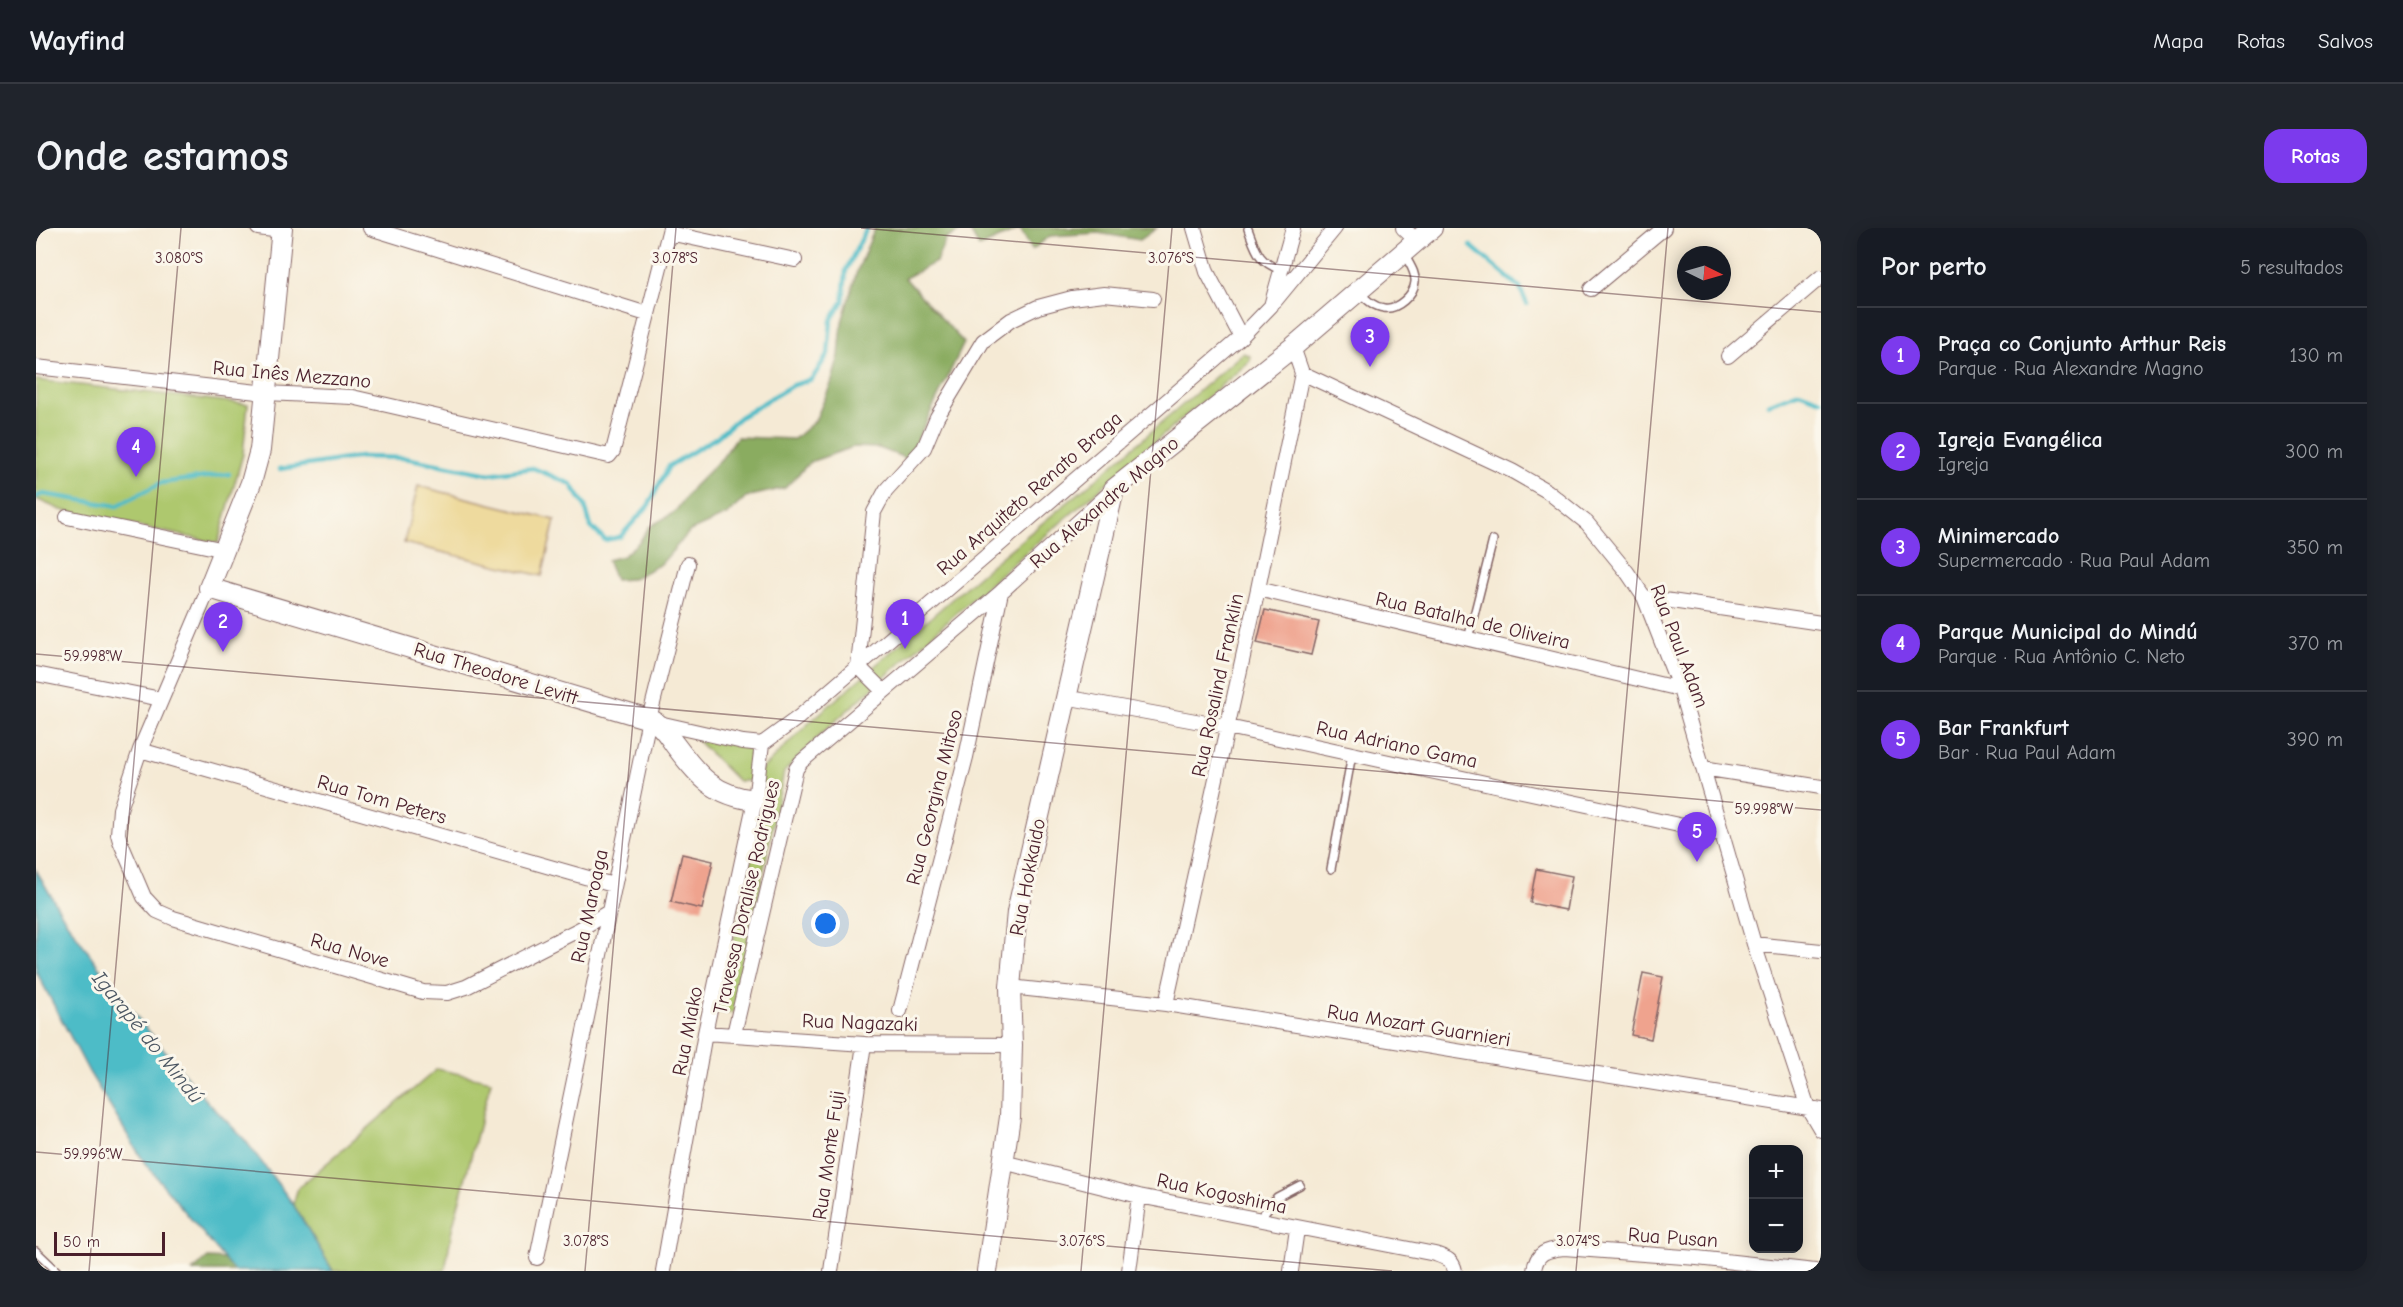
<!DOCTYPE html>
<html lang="pt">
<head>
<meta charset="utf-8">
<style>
  body { margin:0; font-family:"Comic Neue",sans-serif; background:#20242c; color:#f1f3f6 }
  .controls { position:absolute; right:18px; bottom:18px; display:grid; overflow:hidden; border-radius:12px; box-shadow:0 3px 15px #0003 }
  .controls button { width:54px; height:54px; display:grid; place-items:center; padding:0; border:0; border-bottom:2px solid #363941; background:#171b24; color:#f1f3f6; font:30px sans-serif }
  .compass { position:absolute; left:1641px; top:18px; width:54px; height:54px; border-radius:50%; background:#171b24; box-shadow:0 3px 15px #0003; rotate:95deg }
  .scale { position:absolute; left:18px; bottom:15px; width:111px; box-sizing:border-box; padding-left:6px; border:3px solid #4a1f2b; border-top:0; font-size:16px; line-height:21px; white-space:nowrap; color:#4a1f2b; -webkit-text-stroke:4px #fbf7ec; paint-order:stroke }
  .you { position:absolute; left:790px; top:696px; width:21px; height:21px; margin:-15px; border:4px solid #fff; border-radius:50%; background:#1a73e8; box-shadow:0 0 0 9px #1a73e833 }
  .badge { display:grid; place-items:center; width:39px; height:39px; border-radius:50%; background:#7c3aed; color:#fff; font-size:20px; font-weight:700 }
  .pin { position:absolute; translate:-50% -50px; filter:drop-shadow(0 2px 3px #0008) }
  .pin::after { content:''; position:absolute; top:32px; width:21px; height:18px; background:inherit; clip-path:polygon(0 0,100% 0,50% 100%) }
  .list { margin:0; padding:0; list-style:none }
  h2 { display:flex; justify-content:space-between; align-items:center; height:78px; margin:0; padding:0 24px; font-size:26px }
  h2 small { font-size:20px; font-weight:400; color:#9ea1a6 }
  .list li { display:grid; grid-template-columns:39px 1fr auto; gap:18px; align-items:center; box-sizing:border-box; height:96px; padding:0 24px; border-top:2px solid #363941 }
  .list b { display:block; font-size:22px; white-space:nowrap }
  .list p { margin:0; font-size:20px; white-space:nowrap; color:#9ea1a6 }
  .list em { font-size:20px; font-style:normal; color:#9ea1a6 }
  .map { position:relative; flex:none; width:1785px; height:1043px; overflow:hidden; border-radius:18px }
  header { display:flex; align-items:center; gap:36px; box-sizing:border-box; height:84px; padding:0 30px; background:#171b24; border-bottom:2px solid #363941 }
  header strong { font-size:28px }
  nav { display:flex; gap:33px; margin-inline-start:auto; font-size:21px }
  .intro { display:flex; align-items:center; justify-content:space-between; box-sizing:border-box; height:144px; padding:0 36px }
  h1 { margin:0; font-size:42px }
  .button { padding:15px 27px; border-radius:18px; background:#7c3aed; color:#fff; font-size:21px; font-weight:700 }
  main { display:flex; gap:36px; padding:0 36px }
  aside { flex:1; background:#171b24; border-radius:18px; box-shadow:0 3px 15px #0003 }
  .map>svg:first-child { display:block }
</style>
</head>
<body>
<header>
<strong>Wayfind</strong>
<nav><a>Mapa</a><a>Rotas</a><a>Salvos</a></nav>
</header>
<div class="intro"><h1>Onde estamos</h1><a class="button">Rotas</a></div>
<main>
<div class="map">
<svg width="1785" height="1043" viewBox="0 0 1785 1043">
  <rect width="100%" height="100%" fill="#fbf7ec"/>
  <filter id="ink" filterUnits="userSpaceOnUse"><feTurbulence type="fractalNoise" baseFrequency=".0167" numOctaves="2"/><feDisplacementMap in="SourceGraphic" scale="12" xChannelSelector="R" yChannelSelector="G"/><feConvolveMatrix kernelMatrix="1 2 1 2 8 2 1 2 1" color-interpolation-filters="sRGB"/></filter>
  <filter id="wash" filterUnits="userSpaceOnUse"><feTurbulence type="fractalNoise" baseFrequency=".008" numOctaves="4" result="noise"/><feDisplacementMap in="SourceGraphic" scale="24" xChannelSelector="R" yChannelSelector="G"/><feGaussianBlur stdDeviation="1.35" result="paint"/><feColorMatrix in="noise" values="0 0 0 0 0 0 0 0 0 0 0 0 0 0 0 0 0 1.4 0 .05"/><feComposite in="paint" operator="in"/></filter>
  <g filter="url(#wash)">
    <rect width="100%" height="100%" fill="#f5ead5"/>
    <path fill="#aec86e" stroke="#7c744c" stroke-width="1.5" d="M1207,125L1214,128V133L962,348L785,506L748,544L698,785L682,784L725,585L727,559L721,549L713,553H702L651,502L704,515L714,522L725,542L774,494L955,337L1060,251Z
      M0,152L212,176L207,226L182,315L25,282L0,271Z
      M401,841L455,853L416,1001L409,1043H297L257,976L262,960Z"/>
    <path fill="#8aac61" stroke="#6a6646" stroke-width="1.5" d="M839,0H929L910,11L900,34L869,50L928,115L872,231L843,220L817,219L774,234L749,260L710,269L692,286L654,303L625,336L596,351L579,352L571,332L587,328L604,313L613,299L639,284L657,259L686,230L701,209L758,211L779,193L795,156L803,128L806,94L820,46Z
      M932,0H1121L1104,12L1062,5L1014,8L996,22L984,1L943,19Z
      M172,1030L190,1031L198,1043H156Z"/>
    <path fill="#eeda9e" stroke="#9c7c64" stroke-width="1.5" d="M382,258L519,292L506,348L368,315Z"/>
    <path fill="#4ebcc7" stroke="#4c6e79" stroke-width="1.5" d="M0,642L28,690L85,770L171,873L209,912L257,976L297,1043H198L108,934L53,844L0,743Z"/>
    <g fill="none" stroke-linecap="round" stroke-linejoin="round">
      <path stroke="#4ebcc7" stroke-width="4.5" d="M1435,18L1484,60L1491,76
        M1732,176L1763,164L1785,172
        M244,241L325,229L369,230L453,246L497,240L535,256L549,278L555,299L569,312L584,309L612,278L633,238L681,209L704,189L755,158L776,151L792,126L795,92L807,73L810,42L831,0
        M0,269L7,266L81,278L125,255L193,246"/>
    </g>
    <g id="blocks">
      <path fill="#efa38e" d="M1229,382L1283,394L1275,427L1221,415Z
        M646,626L677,633L666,681L635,674Z
        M1500,641L1536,648L1530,682L1494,675Z
        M1607,745L1627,749L1615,811L1595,807Z"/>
    </g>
  </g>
  <g filter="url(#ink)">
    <use href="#blocks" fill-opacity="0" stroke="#866666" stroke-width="1.5"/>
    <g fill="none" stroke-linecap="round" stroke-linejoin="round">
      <defs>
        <path id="lane" d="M1212,1C1220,22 1222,34 1245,42
          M1324,65C1331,72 1338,79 1348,80C1361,82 1378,67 1379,54C1380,44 1373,36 1369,27
          M1432,411L1457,312
          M1295,641L1316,526
          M1223,991L1241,969L1264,957
          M0,1023L21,1043"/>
        <path id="street" d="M222,0L245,3
          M334,0L611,86
          M1158,0L1171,44L1205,109
          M1367,0L1381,13
          M633,5L759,32
          M1555,61L1628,0
          M1239,73L1299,0
          M1257,119L1266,145L1476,243L1511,263L1551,295L1591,344L1608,369L1644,461L1718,716L1772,880L1785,902
          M1692,128L1785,49
          M0,139L230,165L316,169L573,228L577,223L634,0
          M31,289L189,322
          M173,360L104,522L84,581L82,606L84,613L108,669L121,683L137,690L387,764L411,765L430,759L544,701L571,685
          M1222,361L1644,461
          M1608,369L1785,395
          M0,446L125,471
          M847,463L822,438L838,284L850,262L888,220L901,189L947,113L975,92L1002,79L1036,70L1068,66L1117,71
          M1029,469L1192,499L1684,606
          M623,495L707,514L726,516
          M104,522L577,657
          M1667,540L1785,559
          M1718,716L1785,723
          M974,759L1130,776L1785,882
          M1130,776L1222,361L1266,145
          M864,783L930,529L965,364
          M669,805L828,816L976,817
          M698,806L760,541L765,534L965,364L1078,261
          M967,934L1103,968L1399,1026C1410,1030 1417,1032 1419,1043
          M501,1030L613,491L652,336
          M627,1043L669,805L719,572L726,516L763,489L1205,109L1235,78L1257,0
          M795,1043L828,816
          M1093,1043L1103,968
          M1255,1043L1261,1001
          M1498,1043C1500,1024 1511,1022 1528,1020L1661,1030L1779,1043"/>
        <path id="secondary" d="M246,0L224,222L215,255L173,360L613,491C626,496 631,506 639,517C662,548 679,568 719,572
          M951,1043L974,889L976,817L974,759L981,684L1078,261L1257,119L1396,0"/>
      </defs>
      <use href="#lane" stroke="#866666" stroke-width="10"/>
      <use href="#street" stroke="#866666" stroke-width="16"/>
      <use href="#secondary" stroke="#866666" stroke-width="22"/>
      <use href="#lane" stroke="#fff" stroke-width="7"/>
      <use href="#street" stroke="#fff" stroke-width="14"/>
      <use href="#secondary" stroke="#fff" stroke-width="20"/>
    </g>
  </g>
  <path fill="none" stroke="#4a1f2b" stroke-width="1.5" stroke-opacity="0.45" d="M825,0L1785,84M0,426L1785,582M0,924L1356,1043M53,1043L145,0M549,1043L640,0M1045,1043L1136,0M1540,1043L1632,0"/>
  <g text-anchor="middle" stroke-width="6" stroke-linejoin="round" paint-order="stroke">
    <g font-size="20" fill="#4a1f2b" stroke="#fbf7ec">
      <text transform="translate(256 146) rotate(5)" y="7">Rua Inês Mezzano</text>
      <text transform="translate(993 265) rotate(-41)" y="7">Rua Arquiteto Renato Braga</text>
      <text transform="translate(1068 274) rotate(-41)" y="7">Rua Alexandre Magno</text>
      <text transform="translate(1437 392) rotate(13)" y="7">Rua Batalha de Oliveira</text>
      <text transform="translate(1644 418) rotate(69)" y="7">Rua Paul Adam</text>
      <text transform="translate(460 445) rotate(17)" y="7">Rua Theodore Levitt</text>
      <text transform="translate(1181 457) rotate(-78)" y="7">Rua Rosalind Franklin</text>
      <text transform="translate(1361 516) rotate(12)" y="7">Rua Adriano Gama</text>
      <text transform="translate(898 569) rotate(-76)" y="7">Rua Georgina Mitoso</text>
      <text transform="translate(346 571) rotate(16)" y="7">Rua Tom Peters</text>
      <text transform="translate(991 649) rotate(-79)" y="7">Rua Hokkaido</text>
      <text transform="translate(710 669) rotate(-77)" y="7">Travessa Doralise Rodrigues</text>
      <text transform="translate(553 678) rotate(-78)" y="7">Rua Maroaga</text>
      <text transform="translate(314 722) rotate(16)" y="7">Rua Nove</text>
      <text transform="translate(824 794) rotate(2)" y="7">Rua Nagazaki</text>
      <text transform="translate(1383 797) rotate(9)" y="7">Rua Mozart Guarnieri</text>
      <text transform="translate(651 803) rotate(-79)" y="7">Rua Miako</text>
      <text transform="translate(792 927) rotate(-82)" y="7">Rua Monte Fuji</text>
      <text transform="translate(1186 965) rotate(12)" y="7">Rua Kogoshima</text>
      <text transform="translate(1637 1009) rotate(4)" y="7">Rua Pusan</text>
    </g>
    <g font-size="21" font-style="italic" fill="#4b5662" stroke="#fbf7ec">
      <text transform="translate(112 809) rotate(51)" y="7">Igarapé do Mindú</text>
    </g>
  </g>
  <g font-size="15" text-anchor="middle" fill="#4a1f2b" stroke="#fbf7ec" stroke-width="6" stroke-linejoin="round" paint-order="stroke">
    <text x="143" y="35">3.080°S</text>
    <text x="639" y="35">3.078°S</text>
    <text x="1135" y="35">3.076°S</text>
    <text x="57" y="433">59.998°W</text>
    <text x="1728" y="586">59.998°W</text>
    <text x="57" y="931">59.996°W</text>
    <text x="550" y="1018">3.078°S</text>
    <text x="1046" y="1018">3.076°S</text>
    <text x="1542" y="1018">3.074°S</text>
  </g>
</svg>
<div class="controls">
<button>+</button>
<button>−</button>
</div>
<svg class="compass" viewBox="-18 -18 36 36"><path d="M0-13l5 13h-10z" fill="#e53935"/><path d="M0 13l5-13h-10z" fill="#9ea1a6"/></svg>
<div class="scale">50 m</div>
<div class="you"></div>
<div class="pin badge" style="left:869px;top:421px">1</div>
<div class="pin badge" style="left:187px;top:424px">2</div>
<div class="pin badge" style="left:1334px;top:139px">3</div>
<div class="pin badge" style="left:100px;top:249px">4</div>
<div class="pin badge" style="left:1661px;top:634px">5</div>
</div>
<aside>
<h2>Por perto<small>5 resultados</small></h2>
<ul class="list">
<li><span class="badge">1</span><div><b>Praça co Conjunto Arthur Reis</b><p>Parque · Rua Alexandre Magno</p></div><em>130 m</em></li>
<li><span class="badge">2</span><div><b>Igreja Evangélica</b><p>Igreja</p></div><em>300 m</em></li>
<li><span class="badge">3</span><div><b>Minimercado</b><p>Supermercado · Rua Paul Adam</p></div><em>350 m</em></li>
<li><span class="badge">4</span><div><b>Parque Municipal do Mindú</b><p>Parque · Rua Antônio C. Neto</p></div><em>370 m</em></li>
<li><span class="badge">5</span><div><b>Bar Frankfurt</b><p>Bar · Rua Paul Adam</p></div><em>390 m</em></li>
</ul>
</aside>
</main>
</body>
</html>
